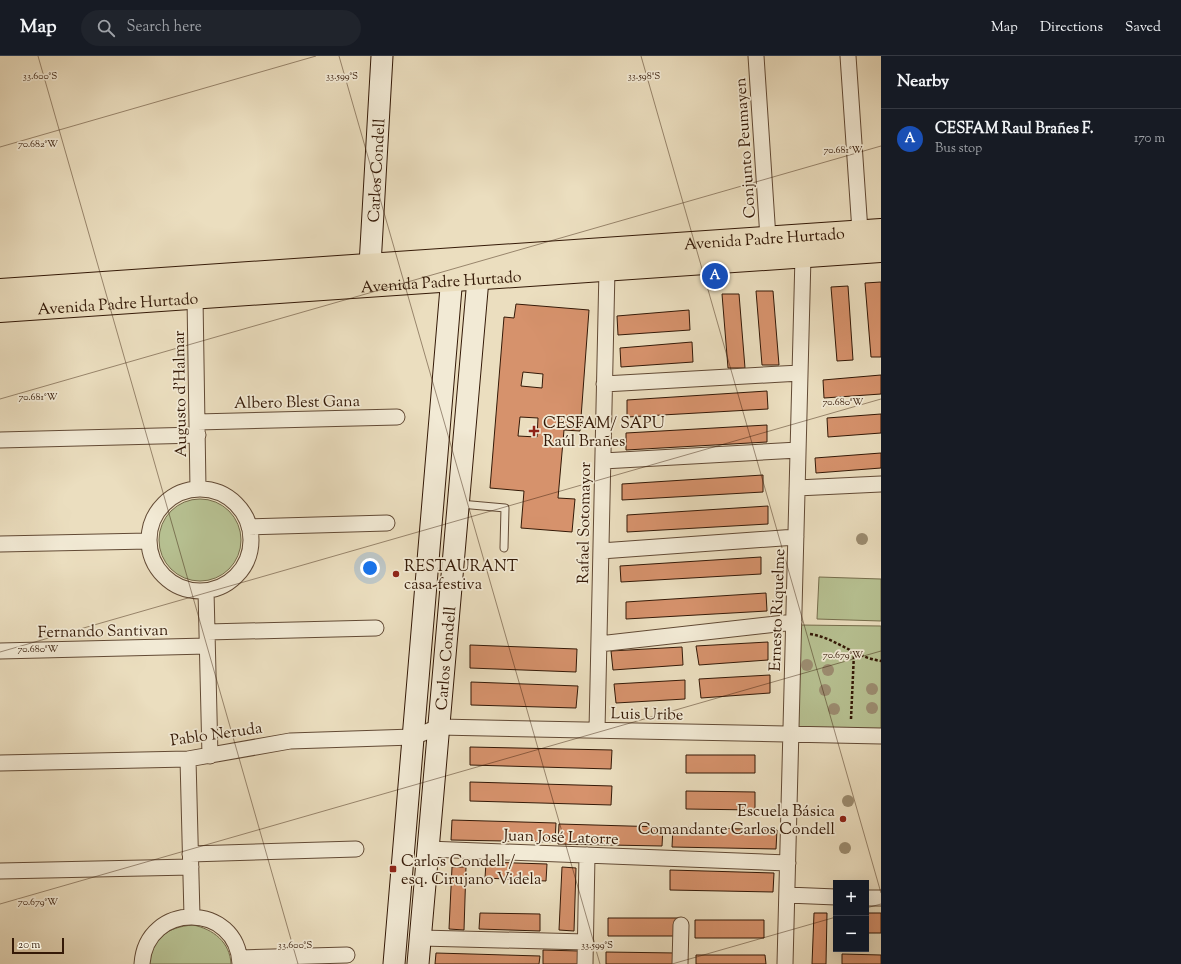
<!DOCTYPE html>
<html lang="en">
<head>
<meta charset="utf-8">
<style>
  body { margin:0; font-family:"Sorts Mill Goudy",serif; background:#20242c; color:#f1f3f6 }
  .controls { position:absolute; right:12px; bottom:12px; display:grid; overflow:hidden; border-radius:0px; box-shadow:0 4px 16px #0002 }
  .controls button { width:36px; height:36px; display:grid; place-items:center; padding:0; border:0; border-bottom:1px solid #363941; background:#171b24; color:#f1f3f6; font:20px sans-serif }
  .scale { position:absolute; left:12px; bottom:10px; width:52px; box-sizing:border-box; padding-left:4px; border:2px solid #341907; border-top:0; font-size:11px; line-height:14px; white-space:nowrap; color:#341907; -webkit-text-stroke:3px #f2ead5; paint-order:stroke }
  .you { position:absolute; left:370px; top:512px; width:14px; height:14px; margin:-10px; border:3px solid #fff; border-radius:50%; background:#1a73e8; box-shadow:0 0 0 6px #1a73e833 }
  .badge { display:grid; place-items:center; width:26px; height:26px; border-radius:50%; background:#1a73e8; color:#fff; font-size:13px; font-weight:700 }
  .pin { position:absolute; translate:-50% -50%; border:2px solid #fff; box-shadow:0 1px 4px #0006 }
  .list { margin:0; padding:0; list-style:none }
  h2 { display:flex; justify-content:space-between; align-items:center; height:52px; margin:0; padding:0 16px; font-size:17px }
  h2 small { font-size:13px; font-weight:400; color:#9ea1a6 }
  .list li { display:grid; grid-template-columns:26px 1fr auto; gap:12px; align-items:center; box-sizing:border-box; height:60px; padding:0 16px; border-top:1px solid #363941 }
  .list b { display:block; font-size:15px; white-space:nowrap }
  .list p { margin:0; font-size:13px; white-space:nowrap; color:#9ea1a6 }
  .list em { font-size:13px; font-style:normal; color:#9ea1a6 }
  .icon { flex:none; width:22px; height:22px; fill:none; stroke:currentColor; stroke-width:2; stroke-linecap:round; stroke-linejoin:round }
  .map { position:relative; flex:none; width:881px; height:908px; overflow:hidden }
  header { display:flex; align-items:center; gap:24px; box-sizing:border-box; height:56px; padding:0 20px; background:#171b24; border-bottom:1px solid #363941 }
  header strong { font-size:19px }
  nav { display:flex; gap:22px; margin-inline-start:auto; font-size:14px }
  .search { width:280px; height:36px; background:#20242c; display:flex; align-items:center; gap:10px; box-sizing:border-box; padding:0 14px; border-radius:22px; color:#9ea1a6; font-size:15px }
  main { display:flex }
  aside { flex:1; background:#171b24 }
  .map>svg:first-child { display:block }
</style>
</head>
<body>
<header>
<strong>Map</strong>
<div class="search"><svg class="icon" aria-label="search" viewBox="0 0 24 24"><circle cx="10" cy="10" r="6"/><path d="M15 15l6 6"/></svg>Search here</div>
<nav><a>Map</a><a>Directions</a><a>Saved</a></nav>
</header>
<main>
<div class="map">
<svg width="881" height="908" viewBox="0 0 881 908">
  <rect width="100%" height="100%" fill="#ebdebf"/>
  <filter id="stains"><feTurbulence type="fractalNoise" baseFrequency=".005" numOctaves="4"/><feColorMatrix values="0 0 0 0 .2 0 0 0 0 .09 0 0 0 0 .02 0 0 0 .5 -.17"/></filter>
  <radialGradient id="worn" r=".72"><stop offset=".6" stop-color="#630" stop-opacity="0"/><stop offset="1" stop-color="#630" stop-opacity=".3"/></radialGradient>
  <path fill="#b7c192" stroke="#766d4c" d="M159 484a41 41 0 1 1 82 0a41 41 0 1 1-82 0Z
    M819,521L881,523V565L817,563Z
    M800,569L881,570V674L797,673Z
    M193,869C213,873 230,886 231,908H149C153,882 167,871 193,869Z"/>
  <path fill="#d6926c" stroke="#341907" fill-rule="evenodd" d="M881,226V301H871L865,227Z
    M848,230L853,304L837,305L831,231Z
    M756,235H773L779,309H762Z
    M722,238H739L745,312H728Z
    M516,248L589,254L580,375L564,374L558,442L575,443L572,476L521,472L524,435L490,432L504,261L514,262ZM523,316L543,318L542,332L521,330ZM520,361L538,362L537,381L518,380Z
    M689,254L690,274L618,279L617,260Z
    M692,286L693,306L621,311L620,292Z
    M881,319V338L824,342L823,324Z
    M767,335L768,353L627,361V344Z
    M881,358V377L828,381L827,362Z
    M767,369V386L626,394V377Z
    M881,397V412L816,417L815,402Z
    M763,419V436L622,444V428Z
    M768,450V468L627,476V459Z
    M761,501V518L621,526L620,510Z
    M766,537L767,555L626,563V546Z
    M768,586V604L699,609L696,590Z
    M470,589L577,593L576,616L470,612Z
    M682,591L683,609L613,614L611,595Z
    M770,619V637L701,642L699,623Z
    M685,624V643L616,647L614,628Z
    M471,626L578,630L576,652L471,649Z
    M470,691L612,694L611,713L470,709Z
    M686,699H755V717H686Z
    M470,726L612,730L611,749L470,745Z
    M686,735L755,736V754L686,753Z
    M452,764L556,767L555,786L451,784Z
    M559,768L663,771L662,790L558,788Z
    M673,771L777,774L776,793L672,791Z
    M486,806L547,808L546,825L485,822Z
    M452,811H466L464,874L449,873Z
    M562,811L576,812L574,875L559,874Z
    M670,814L774,817L773,836L670,834Z
    M480,857L540,858V875L479,873Z
    M814,857H827L826,908H812Z
    M866,857H881V877H866Z
    M608,862H678V880H608Z
    M695,864H764V882H695Z
    M543,894L579,895V908H543Z
    M606,896L676,897V908H606Z
    M436,897L540,900L539,908H435Z
    M842,898L881,899V908H842Z
    M696,899H765L766,908H696Z"/>
  <g fill="none" stroke-linecap="round" stroke-linejoin="round">
    <defs>
      <path id="lane" d="M460,448L505,452L504,492"/>
      <path id="street" d="M756,0L768,182
        M848,0L860,175
        M195,242L198,433
        M604,328L800,317
        M197,366L397,361
        M0,384L198,379
        M603,405L798,394
        M797,432L881,428
        M149 484a51 51 0 1 1 102 0a51 51 0 1 1-102 0Z
        M249,471L387,467
        M0,488L149,485
        M601,495L796,481
        M206,535L210,700
        M207,576L376,572
        M599,588L794,566
        M0,595L207,590
        M597,674L607,213
        M188,703L192,860
        M0,707L188,703L290,685L413,681L439,671L881,680
        M428,793L788,807
        M190,798L356,793
        M0,815L191,811
        M787,839L836,841
        M866,842H881
        M421,882L586,886
        M240,902L347,899
        M142,908C146,845 238,846 240,908
        M585,908L587,799
        M680,908L681,869
        M785,908L803,200"/>
      <g id="secondary">
        <path id="s1" d="M367,226L370,209L382,0"/>
        <path d="M394,908L453,208"/>
        <path id="s2" d="M418,908L478,223L474,206"/>
      </g>
      <g id="primary">
        <path id="s3" d="M0,234L881,174"/>
        <path id="s4" d="M0,255L881,195"/>
      </g>
    </defs>
    <use href="#lane" stroke="#624a35" stroke-width="9"/>
    <use href="#street" stroke="#624a35" stroke-width="17"/>
    <use href="#secondary" stroke="#341907" stroke-width="23"/>
    <use href="#primary" stroke="#341907" stroke-width="24"/>
    <path stroke="#341907" stroke-width="2.5" stroke-dasharray="3 2" stroke-linecap="butt" d="M810,578C836,582 854,601 881,605
      M851,663L854,597"/>
    <use href="#lane" stroke="#f2ead5" stroke-width="7"/>
    <use href="#street" stroke="#f2ead5" stroke-width="15"/>
    <use href="#secondary" stroke="#f2ead5" stroke-width="21"/>
    <use href="#primary" stroke="#ebdebf" stroke-width="22"/>
  </g>
  <g fill="#9c8d71">
    <circle cx="862" cy="483" r="6"/>
    <circle cx="807" cy="609" r="6"/>
    <circle cx="828" cy="614" r="6"/>
    <circle cx="872" cy="633" r="6"/>
    <circle cx="825" cy="634" r="6"/>
    <circle cx="872" cy="652" r="6"/>
    <circle cx="834" cy="653" r="6"/>
    <circle cx="848" cy="745" r="6"/>
    <circle cx="845" cy="792" r="6"/>
  </g>
  <path fill="none" stroke="#341907" stroke-width="1" stroke-opacity="0.45" d="M38,0L298,908M339,0L600,908M641,0L881,837M0,91L316,0M0,343L881,90M0,596L881,343M0,848L881,595M866,852L881,848M672,908L836,861"/>
  <g fill="#8f2418" stroke="#f2ead5" stroke-width="1.5">
    <path d="M532 369h4v4h4v4h-4v4h-4v-4h-4v-4h4z"/>
    <circle cx="396" cy="518" r="4"/>
    <circle cx="843" cy="763" r="4"/>
    <rect x="389" y="809" width="8" height="8" rx="2"/>
  </g>
  <g text-anchor="middle" stroke-width="3.5" stroke-linejoin="round" paint-order="stroke">
    <g font-size="16" fill="#341907" stroke="#f2ead5">
      <text transform="translate(744 92) rotate(-94)" y="6">Conjunto Peumayen</text>
      <text dy="6" stroke="none"><textPath href="#s1" startOffset="112">Carlos Condell</textPath></text>
      <text dy="6" stroke="none"><textPath href="#s3" startOffset="766">Avenida Padre Hurtado</textPath></text>
      <text dy="6" stroke="none"><textPath href="#s4" startOffset="442">Avenida Padre Hurtado</textPath></text>
      <text dy="6" stroke="none"><textPath href="#s4" startOffset="118">Avenida Padre Hurtado</textPath></text>
      <text transform="translate(179 338) rotate(-91)" y="6">Augusto d'Halmar</text>
      <text transform="translate(297 345) rotate(-1)" y="6">Albero Blest Gana</text>
      <text transform="translate(583 467) rotate(-89)" y="6">Rafael Sotomayor</text>
      <text transform="translate(776 554) rotate(-88)" y="6">Ernesto Riquelme</text>
      <text transform="translate(103 574) rotate(-1)" y="6">Fernando Santivan</text>
      <text dy="6" stroke="none"><textPath href="#s2" startOffset="307">Carlos Condell</textPath></text>
      <text transform="translate(647 657) rotate(1)" y="6">Luis Uribe</text>
      <text transform="translate(216 677) rotate(-8)" y="6">Pablo Neruda</text>
      <text transform="translate(561 780) rotate(2)" y="6">Juan José Latorre</text>
    </g>
    <g font-size="16" fill="#341907" stroke="#f2ead5" text-anchor="start">
      <text x="543" y="372">CESFAM/ SAPU<tspan x="543" dy="18">Raúl Brañes</tspan></text>
      <text x="404" y="515">RESTAURANT<tspan x="404" dy="18">casa-festiva</tspan></text>
      <text x="835" y="760" text-anchor="end">Escuela Básica<tspan x="835" dy="18">Comandante Carlos Condell</tspan></text>
      <text x="401" y="810">Carlos Condell /<tspan x="401" dy="18">esq. Cirujano Videla</tspan></text>
    </g>
  </g>
  <g font-size="10" text-anchor="middle" fill="#341907" stroke="#f2ead5" stroke-width="3.5" stroke-linejoin="round" paint-order="stroke">
    <text x="40" y="23">33.600°S</text>
    <text x="342" y="23">33.599°S</text>
    <text x="644" y="23">33.598°S</text>
    <text x="38" y="91">70.682°W</text>
    <text x="843" y="97">70.681°W</text>
    <text x="38" y="344">70.681°W</text>
    <text x="843" y="349">70.680°W</text>
    <text x="38" y="596">70.680°W</text>
    <text x="843" y="602">70.679°W</text>
    <text x="38" y="849">70.679°W</text>
    <text x="295" y="892">33.600°S</text>
    <text x="597" y="892">33.599°S</text>
  </g>
  <rect width="100%" height="100%" filter="url(#stains)"/>
  <rect width="100%" height="100%" fill="url(#worn)"/>
</svg>
<div class="controls">
<button>+</button>
<button>−</button>
</div>
<div class="scale">20 m</div>
<div class="you"></div>
<div class="pin badge" style="left:715px;top:220px;background:#1a4fb4">A</div>
</div>
<aside>
<h2>Nearby<small></small></h2>
<ul class="list">
<li><span class="badge" style="background:#1a4fb4">A</span><div><b>CESFAM Raul Brañes F.</b><p>Bus stop</p></div><em>170 m</em></li>
</ul>
</aside>
</main>
</body>
</html>
